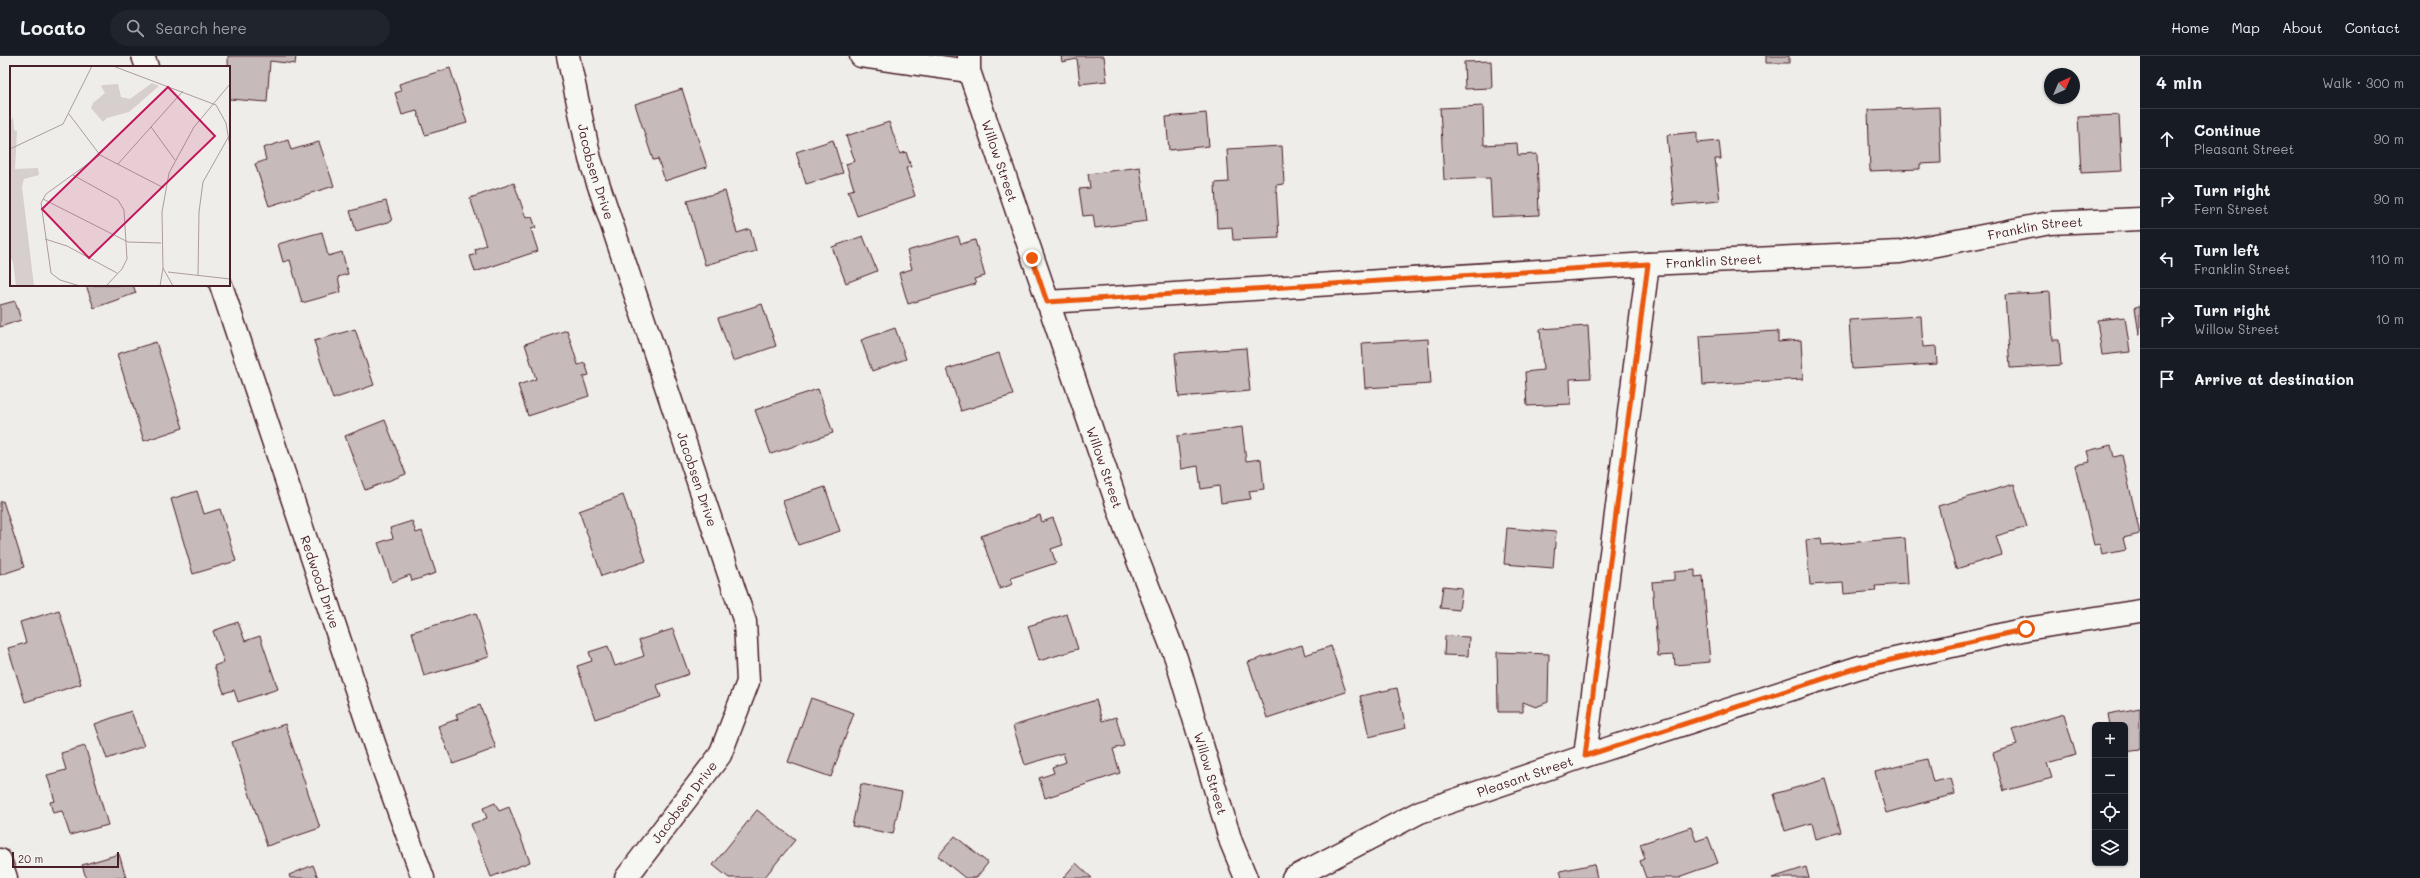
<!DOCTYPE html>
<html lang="en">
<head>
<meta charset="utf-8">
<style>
  body { margin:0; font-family:Mali,sans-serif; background:#20242c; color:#f1f3f6 }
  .controls { position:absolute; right:12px; bottom:12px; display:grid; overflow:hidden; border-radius:6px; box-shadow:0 1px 3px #0004 }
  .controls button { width:36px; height:36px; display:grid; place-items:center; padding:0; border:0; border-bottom:1px solid #363941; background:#171b24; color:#f1f3f6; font:20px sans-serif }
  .compass { position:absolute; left:2044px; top:12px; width:36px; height:36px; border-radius:50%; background:#171b24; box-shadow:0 1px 3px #0004; rotate:44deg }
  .scale { position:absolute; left:12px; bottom:10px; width:107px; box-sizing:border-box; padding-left:4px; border:2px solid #4a1f2b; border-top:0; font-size:11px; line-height:14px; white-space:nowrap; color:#4a1f2b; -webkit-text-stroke:3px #f6f6f2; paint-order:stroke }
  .stop { position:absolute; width:12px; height:12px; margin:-9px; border:3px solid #ea580c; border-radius:50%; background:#fff }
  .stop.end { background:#ea580c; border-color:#fff; box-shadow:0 1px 4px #0008 }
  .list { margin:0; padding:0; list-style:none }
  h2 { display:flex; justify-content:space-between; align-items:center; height:52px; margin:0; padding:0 16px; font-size:17px }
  h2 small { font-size:13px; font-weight:400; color:#9ea1a6 }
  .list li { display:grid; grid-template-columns:26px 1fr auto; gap:12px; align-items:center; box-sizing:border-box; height:60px; padding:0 16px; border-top:1px solid #363941 }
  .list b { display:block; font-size:15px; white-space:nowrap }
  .list p { margin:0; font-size:13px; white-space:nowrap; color:#9ea1a6 }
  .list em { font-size:13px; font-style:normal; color:#9ea1a6 }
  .icon { flex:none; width:22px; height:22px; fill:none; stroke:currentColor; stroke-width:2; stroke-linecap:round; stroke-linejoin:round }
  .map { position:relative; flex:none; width:2140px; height:822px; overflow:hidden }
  header { display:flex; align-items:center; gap:24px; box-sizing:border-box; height:56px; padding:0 20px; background:#171b24; border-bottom:1px solid #363941 }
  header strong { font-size:19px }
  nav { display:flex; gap:22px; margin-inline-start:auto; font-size:14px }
  .search { width:280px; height:36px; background:#20242c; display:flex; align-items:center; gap:10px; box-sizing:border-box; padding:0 14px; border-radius:22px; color:#9ea1a6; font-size:15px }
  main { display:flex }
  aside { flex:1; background:#171b24 }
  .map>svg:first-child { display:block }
</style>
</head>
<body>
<header>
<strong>Locato</strong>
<div class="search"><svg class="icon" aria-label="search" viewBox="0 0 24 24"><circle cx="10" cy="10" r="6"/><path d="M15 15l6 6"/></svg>Search here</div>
<nav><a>Home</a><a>Map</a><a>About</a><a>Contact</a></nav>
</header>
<main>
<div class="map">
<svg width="2140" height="822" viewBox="0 0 2140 822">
  <rect width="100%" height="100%" fill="#efedea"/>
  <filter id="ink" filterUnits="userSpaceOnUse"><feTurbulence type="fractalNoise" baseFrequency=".025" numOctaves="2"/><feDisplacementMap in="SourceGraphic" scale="8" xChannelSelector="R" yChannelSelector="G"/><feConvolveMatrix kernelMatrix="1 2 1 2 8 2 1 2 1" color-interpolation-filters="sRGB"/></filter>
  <g filter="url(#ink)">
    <path fill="#c6babb" stroke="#4a1f2b" d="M228,0H296L295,8L270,5L267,46L229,43Z
      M1061,0H1104L1107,25L1080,28L1077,3L1062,6Z
      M1766,0H1789V7H1766Z
      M1491,5L1492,32L1465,33L1464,6Z
      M450,12L467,67L425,79L417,55L402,59L395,37L401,35L399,28Z
      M682,33L707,111L665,125L658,103L653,104L635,48Z
      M1483,50L1484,89L1517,87L1518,99L1537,98L1539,159L1492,161L1490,122L1444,124L1440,52Z
      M1939,51L1941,107L1920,108V113L1870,115L1868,54Z
      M1206,57L1209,90L1169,94L1166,61Z
      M2119,59L2122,115L2081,117L2078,61Z
      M889,66L900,98L906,96L911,111L906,112L915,140L857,160L848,135L854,133L846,108L855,105L846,80Z
      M1697,76V87L1719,85L1721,103H1715L1720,145L1674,149L1667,79Z
      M288,84L291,94L319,86L334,130L269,150L255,108L266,104L263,92Z
      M833,84L843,117L806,128L796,96Z
      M1282,90L1284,128L1276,129L1279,182L1233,184L1232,171L1217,172L1215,127L1229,126L1227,93Z
      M1140,111L1147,165L1095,172L1093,159L1083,160L1079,133L1090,132L1088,118Z
      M514,127L526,162L532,161L536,172L531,173L538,195L475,216L470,200L476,198L475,193L486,189L470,142Z
      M725,135L737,177L750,173L756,195L705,209L687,145Z
      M386,145L392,165L356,175L350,155Z
      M322,176L328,200L342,196L348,218L338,221L341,236L302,247L290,204L283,206L278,188Z
      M863,180L877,215L846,227L832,191Z
      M958,180L961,188L975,184L985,220L974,223L976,228L908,248L899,217L912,213L907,195Z
      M86,229H133L136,237L94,252Z
      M2050,236L2053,284H2059L2061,309L2010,312L2005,239Z
      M15,245L21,264L0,271V249Z
      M762,248L776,290L733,305L718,262Z
      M2140,250V279H2139L2135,251Z
      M1921,260L1923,291L1936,290L1937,308L1852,313L1849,264Z
      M2125,261L2130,296L2102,299L2097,264Z
      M1588,270L1591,322L1570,323L1571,348L1527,350L1525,316L1543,314L1540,273Z
      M895,272L906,303L872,315L861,284Z
      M355,273L374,329L333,343L314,285Z
      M567,274L578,309L585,307L589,319L583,321L589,340L528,360L518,329L536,323L525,288Z
      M1778,275V286L1801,284L1803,323L1703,329L1700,280Z
      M1428,283L1431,328L1365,332L1362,287Z
      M156,286L183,372L144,385L117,298Z
      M1246,292L1250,335L1179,341L1175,297Z
      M999,297L1013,339L961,355L947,313Z
      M818,333L833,377L771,398L755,354Z
      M385,364L406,418L365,434L345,380Z
      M1242,371L1246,405L1261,403L1264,433L1249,435L1251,443L1221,447L1219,430L1201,433L1198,410L1181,413L1177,380Z
      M2111,389L2114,401L2122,399L2140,478L2123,482L2126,494L2102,499L2100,488L2094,489L2075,409L2090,406L2087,395Z
      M2014,428L2027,471L1996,480L2002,499L1956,513L1938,450Z
      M825,431L840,475L798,489L783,445Z
      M197,435L204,458L220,453L236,505L193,518L171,443Z
      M623,439L646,505L602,520L579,455Z
      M3,445L24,511L0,519V446Z
      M1040,459L1042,466L1053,462L1063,489L1051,493L1056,507L1011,522L1013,528L1000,533L981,480Z
      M412,465L416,477L422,475L436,517L412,525L410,519L392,526L378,487L393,482L390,472Z
      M1507,472L1556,476L1553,512L1504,508Z
      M1821,482L1822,489L1905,482L1908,528L1875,530L1876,535L1844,538L1843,527L1810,529L1806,484Z
      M1695,514V521L1703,520L1710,606L1675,609L1674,599L1658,600L1652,526L1674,524V516Z
      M1443,530L1462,532L1459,554L1440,552Z
      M59,554L81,628L25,646L8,592L26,587L20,566Z
      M476,557L489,601L424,620L412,576Z
      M1067,558L1078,593L1039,605L1028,570Z
      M238,566L245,585L260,580L278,633L238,646L234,634L224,637L214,610L224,606L213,575Z
      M673,573L689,618L657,629L661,641L595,663L577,610L592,605L589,596L608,590L615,610L644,600L639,584Z
      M1445,580L1469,581L1468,600L1444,599Z
      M1302,589L1305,599L1331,590L1346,636L1267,662L1248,606Z
      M1497,596L1549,598L1548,646L1536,651L1523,646V656H1498Z
      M1397,632L1406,672L1369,681L1360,640Z
      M811,642L854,657L831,721L788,706Z
      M1096,644L1102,665L1116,661L1124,690L1113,693L1120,717L1045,742L1039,722L1054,717L1052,711L1066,706L1063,697L1025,709L1013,670Z
      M480,649L496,692L453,708L438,670L458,663L456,658Z
      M2140,652V694L2125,696V669H2110L2108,658Z
      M131,655L144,690L107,703L95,668Z
      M2064,658L2076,699L2047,707L2052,722L2004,735L1993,697L2017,689L2012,673Z
      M285,668L320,772L267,790L232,686Z
      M85,690L108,769L70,779L62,755L53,757L50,746L55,745L47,719L66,714L61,697Z
      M1927,703L1933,726L1951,722L1955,738L1886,757L1875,716Z
      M1826,723L1841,776L1816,783L1812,767L1785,775L1774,738Z
      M861,728L902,736L893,778L852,770Z
      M495,747L499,755L509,751L530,806L491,821L471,768L487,762L483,752Z
      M757,754L795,784L764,822H729L713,809Z
      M1691,771L1696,785L1708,781L1718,807L1681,820V822H1646L1640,805L1645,803L1640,788Z
      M955,780L988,807L976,822H965L938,800Z
      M119,798L126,822H86L82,809Z
      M1076,807L1092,822H1063Z
      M1594,808L1597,822H1562L1560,815Z
      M313,809L318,822H290L289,819Z
      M1806,811L1809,822H1772Z"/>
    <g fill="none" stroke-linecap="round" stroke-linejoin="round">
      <defs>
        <g id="minor">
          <path d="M143,0L147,11"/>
          <path id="s1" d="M568,0L590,103L745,566L748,626L720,699L626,822"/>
          <path d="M861,0L969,15"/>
          <path id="s2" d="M969,0V15L1125,471L1176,602L1231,786L1246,822"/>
          <path id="s3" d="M221,229L375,690L423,822"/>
          <path id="s4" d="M1047,246L1648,208L1900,196L2050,167L2140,163"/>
          <path d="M1585,700L1648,208"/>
          <path d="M0,804L6,822"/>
          <path id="s5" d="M1293,822L1420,756L1585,700L1860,611L2026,573L2140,555"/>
        </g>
      </defs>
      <use href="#minor" stroke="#4a1f2b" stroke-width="25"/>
      <use href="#minor" stroke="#f6f6f2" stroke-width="22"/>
    </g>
  </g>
  <g fill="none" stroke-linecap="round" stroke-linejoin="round" filter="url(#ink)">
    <path stroke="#ea580c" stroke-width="5" d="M1032,202L1047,246L1648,208L1585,700L1860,611L2026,573"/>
  </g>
  <g text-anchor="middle" stroke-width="3" stroke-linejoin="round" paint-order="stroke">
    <g font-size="13" fill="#4a1f2b" stroke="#f6f6f2">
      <text dy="5" stroke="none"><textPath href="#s2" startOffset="110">Willow Street</textPath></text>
      <text dy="5" stroke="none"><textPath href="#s1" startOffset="119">Jacobsen Drive</textPath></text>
      <text dy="5" stroke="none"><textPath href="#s4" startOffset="992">Franklin Street</textPath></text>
      <text dy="5" stroke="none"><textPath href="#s4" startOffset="668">Franklin Street</textPath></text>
      <text dy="5" stroke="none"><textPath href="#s2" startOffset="434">Willow Street</textPath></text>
      <text dy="5" stroke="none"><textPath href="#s1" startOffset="443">Jacobsen Drive</textPath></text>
      <text dy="5" stroke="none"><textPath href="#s3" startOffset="313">Redwood Drive</textPath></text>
      <text dy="5" stroke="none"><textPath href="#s2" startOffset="758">Willow Street</textPath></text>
      <text dy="5" stroke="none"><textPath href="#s5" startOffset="254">Pleasant Street</textPath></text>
      <text transform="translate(684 746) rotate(-53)" y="5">Jacobsen Drive</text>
    </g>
  </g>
  <g transform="translate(10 10)">
    <rect width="220" height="220" fill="#efedea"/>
    <path d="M142,17L149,20L119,46L97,52L93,56L81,42L83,37L95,27L91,20L93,19L108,18L111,31L120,33ZM3,51L4,64L7,65L5,103L28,102L29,109L14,113L12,121L24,220H6L3,196L0,191V56Z" fill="#d7cfce"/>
    <path fill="none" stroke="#ad9b9e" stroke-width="1" d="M103,0L206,39L216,57L220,81M59,48L90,89L154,122M141,61L165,94M0,83L53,58L82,0M108,98L173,25M63,109L108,134L114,144L117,193L112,203L96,220M33,133L118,176L151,177M35,173L57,180L107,207M153,202L163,220M158,206L220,213M188,209L189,146L193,116L219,70M70,220L50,214L41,207L31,137L36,128L90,89M150,220L153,202L152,146L159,107L184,61L220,18"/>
    <path fill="#c2185b" fill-opacity="0.15" stroke="#c2185b" stroke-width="2" d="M158,21L205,70L79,192L32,143Z"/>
    <rect width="220" height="220" fill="none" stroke="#4a1f2b" stroke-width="2"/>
  </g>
</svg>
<div class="controls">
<button>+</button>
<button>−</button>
<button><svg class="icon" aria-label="locate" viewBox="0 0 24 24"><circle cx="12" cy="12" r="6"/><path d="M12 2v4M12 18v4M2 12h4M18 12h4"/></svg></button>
<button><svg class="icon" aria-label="layers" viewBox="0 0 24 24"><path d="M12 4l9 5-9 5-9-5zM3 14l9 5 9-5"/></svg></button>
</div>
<svg class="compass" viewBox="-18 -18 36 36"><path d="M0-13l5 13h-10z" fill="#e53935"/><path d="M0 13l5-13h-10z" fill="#9ea1a6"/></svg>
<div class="scale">20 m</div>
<div class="stop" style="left:2026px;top:573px"></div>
<div class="stop end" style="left:1032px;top:202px"></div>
</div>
<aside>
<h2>4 min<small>Walk · 300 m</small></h2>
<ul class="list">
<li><svg class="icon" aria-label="ahead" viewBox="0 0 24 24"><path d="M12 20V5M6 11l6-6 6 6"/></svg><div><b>Continue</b><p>Pleasant Street</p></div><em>90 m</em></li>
<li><svg class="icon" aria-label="right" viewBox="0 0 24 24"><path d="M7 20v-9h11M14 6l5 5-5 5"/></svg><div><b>Turn right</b><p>Fern Street</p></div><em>90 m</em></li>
<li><svg class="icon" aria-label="left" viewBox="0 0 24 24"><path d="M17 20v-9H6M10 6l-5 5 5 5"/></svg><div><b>Turn left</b><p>Franklin Street</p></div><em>110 m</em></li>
<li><svg class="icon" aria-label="right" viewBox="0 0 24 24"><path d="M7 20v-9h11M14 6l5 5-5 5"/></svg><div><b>Turn right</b><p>Willow Street</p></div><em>10 m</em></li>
<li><svg class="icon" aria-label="arrive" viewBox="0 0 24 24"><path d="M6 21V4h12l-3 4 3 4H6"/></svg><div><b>Arrive at destination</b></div></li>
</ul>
</aside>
</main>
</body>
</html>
